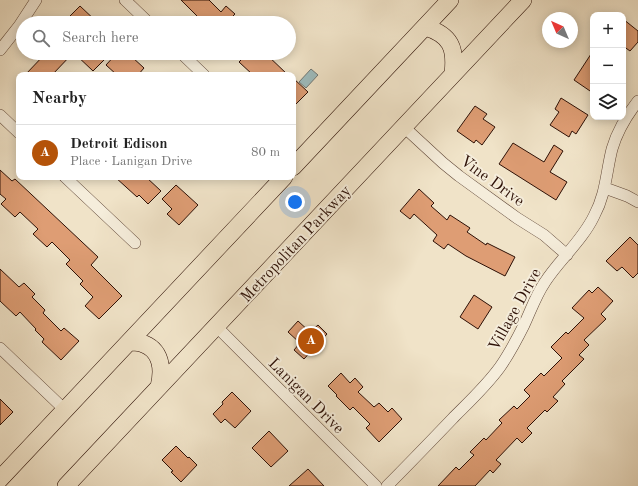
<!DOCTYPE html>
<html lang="en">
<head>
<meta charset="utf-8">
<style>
  body { margin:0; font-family:"Old Standard TT",serif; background:#f6f6f6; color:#222 }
  .controls { position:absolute; right:12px; top:12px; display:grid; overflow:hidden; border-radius:8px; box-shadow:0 2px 10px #0003 }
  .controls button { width:36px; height:36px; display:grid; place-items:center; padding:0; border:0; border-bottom:1px solid #e0e0e0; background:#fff; color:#222; font:20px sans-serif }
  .compass { position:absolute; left:542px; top:12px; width:36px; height:36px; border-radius:50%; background:#fff; box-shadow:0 2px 10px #0003; rotate:316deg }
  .you { position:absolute; left:295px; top:202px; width:14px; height:14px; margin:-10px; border:3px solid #fff; border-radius:50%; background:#1a73e8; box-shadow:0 0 0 6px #1a73e833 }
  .badge { display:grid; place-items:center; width:26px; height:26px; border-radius:50%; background:#b45309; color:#fff; font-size:13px; font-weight:700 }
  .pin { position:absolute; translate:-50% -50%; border:2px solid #fff; box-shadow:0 1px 4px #0006 }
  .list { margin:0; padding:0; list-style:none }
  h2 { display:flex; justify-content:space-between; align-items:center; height:52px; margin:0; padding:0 16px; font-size:17px }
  h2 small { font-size:13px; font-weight:400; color:#767676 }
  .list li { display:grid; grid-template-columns:26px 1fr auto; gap:12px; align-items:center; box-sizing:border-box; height:56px; padding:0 16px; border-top:1px solid #e0e0e0 }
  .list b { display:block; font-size:15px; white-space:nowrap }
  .list p { margin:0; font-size:13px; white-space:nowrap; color:#767676 }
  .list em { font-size:13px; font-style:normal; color:#767676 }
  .icon { flex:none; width:22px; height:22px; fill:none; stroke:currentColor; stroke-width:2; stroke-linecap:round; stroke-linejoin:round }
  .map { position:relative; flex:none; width:638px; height:486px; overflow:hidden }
  .search { position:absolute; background:#fff; box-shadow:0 2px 10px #0003; left:16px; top:16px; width:280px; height:44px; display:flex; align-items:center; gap:10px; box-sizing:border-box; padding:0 14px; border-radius:22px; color:#767676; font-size:15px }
  .panel { position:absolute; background:#fff; box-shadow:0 2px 10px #0003; left:16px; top:72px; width:280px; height:108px; border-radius:8px }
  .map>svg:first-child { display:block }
</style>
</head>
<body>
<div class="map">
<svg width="638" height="486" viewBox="0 0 638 486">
  <rect width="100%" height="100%" fill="#f0e3c8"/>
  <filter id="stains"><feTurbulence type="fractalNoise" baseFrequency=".005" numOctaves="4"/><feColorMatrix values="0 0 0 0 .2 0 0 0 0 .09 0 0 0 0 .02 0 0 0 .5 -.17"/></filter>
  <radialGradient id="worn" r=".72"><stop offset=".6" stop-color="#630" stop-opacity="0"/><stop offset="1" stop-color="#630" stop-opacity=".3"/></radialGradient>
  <path fill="#9dbcbe" stroke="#707774" d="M311,69L318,75L306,88L299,82Z"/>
  <path fill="#de9d74" stroke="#2d1006" d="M181,0H209L221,12L226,6L235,14L226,23H204Z
    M80,6L98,23H63Z
    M623,19L638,31V42L630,51L623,46Z
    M593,51V93L574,80Z
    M46,53H73L52,75H25Z
    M74,53H101L106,58L93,71Z
    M117,53H124L131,59L132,57L144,68L138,75H117L106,65Z
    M248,53H265L288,75H253L239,62Z
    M293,78L308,92L293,107Z
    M561,98L588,115L576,134L572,131L569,137L550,125L559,112L555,109Z
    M475,106L487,114L483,119L495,127L482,145L476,140L474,143L457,131Z
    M513,143L544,162L554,145L563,151L550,172L567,182L556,200L499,164Z
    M0,170L12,181L15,179L98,257L91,265L122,296L99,319L85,306L93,297L80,284L83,281L66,264L70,260L52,242L47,247L33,234L38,229L20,212L15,217L1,204L6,199L0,194Z
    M115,177H146L161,191L148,204L139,195L137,197Z
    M176,185L198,205L179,225L167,214L172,209L162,199Z
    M419,189L434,203L431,206L447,220L450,215L470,228L467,232L486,245L487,243L515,257L505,276L466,256L448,244L444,249L433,241L437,235L414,214L410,219L400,211Z
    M630,237L638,245V273L633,278L622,267L617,271L606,261Z
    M0,269L19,287L24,283L35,294L32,297L45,310L43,313L61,331L64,328L79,341L61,360L42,342L44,339L35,330L36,329L20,312L16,316L0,301Z
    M598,287L613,301L601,314L606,319L584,340L589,345L579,355L584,359L562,381L565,384L553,397L558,401L547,412L545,410L527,428L532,433L522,443L517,438L496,460L501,464L493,473L490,470L475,486H438L456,467L459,470L474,455L470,452L484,438L486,440L502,423L499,420L514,406L517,409L530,396L524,390L541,373L544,376L562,358L551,347L566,332L568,334L584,318L572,308L589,290L592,293Z
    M474,295L492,307L478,329L460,317Z
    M298,321L310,332L318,325L327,334L304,359L294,350L300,343L288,332Z
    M341,373L350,383L355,378L363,387L358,392L374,407L379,403L388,412L392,408L402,419L379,442L366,428L370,424L353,407L350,410L336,396L337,395L328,386Z
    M232,392L251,411L235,428L225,419L221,423L213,414L223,404L222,402Z
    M0,399L13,412L0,425Z
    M269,431L288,451L271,467L252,448Z
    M176,446L188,458L189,457L197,465L181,482L171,472L173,471L162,460Z
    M308,469L324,486H289Z"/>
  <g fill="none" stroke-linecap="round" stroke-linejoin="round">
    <defs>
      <path id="minor" d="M125,0L149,23
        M0,50L19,26L36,0
        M181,53L204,75
        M0,115L19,133
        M404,127L443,163L459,176L517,218L544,235L567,255
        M65,177L135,243
        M605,188L627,196L638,202
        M216,326L376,486
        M0,348L65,410
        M387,486C410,463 432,440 455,416C470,401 487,385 500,367C509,354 517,339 524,325C531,310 536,295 545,282C560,259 582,241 594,216C606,194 606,173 612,149C617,132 627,115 638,101"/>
      <path id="primary" d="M425,27C451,35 456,48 453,74
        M293,167L450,0
        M129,342C133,342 137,342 141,343C162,349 163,370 159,387
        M0,479L284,177
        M66,486L523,0"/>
    </defs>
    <use href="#minor" stroke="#5e4536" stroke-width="12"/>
    <use href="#primary" stroke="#2d1006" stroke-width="18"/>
    <use href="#minor" stroke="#f5eddb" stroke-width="11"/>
    <use href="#primary" stroke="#f0e3c8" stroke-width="17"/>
  </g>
  <g text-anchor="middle" stroke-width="4" stroke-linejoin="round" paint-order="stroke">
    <g font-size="16" fill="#2d1006" stroke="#f5eddb">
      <text transform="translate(493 180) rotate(36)" y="6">Vine Drive</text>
      <text transform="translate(295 243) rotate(-47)" y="6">Metropolitan Parkway</text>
      <text transform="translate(514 309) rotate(-61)" y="6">Village Drive</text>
      <text transform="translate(307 395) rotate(45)" y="6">Lanigan Drive</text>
    </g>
  </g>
  <rect width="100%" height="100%" filter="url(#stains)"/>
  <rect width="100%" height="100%" fill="url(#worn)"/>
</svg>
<div class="controls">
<button>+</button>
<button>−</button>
<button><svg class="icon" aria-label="layers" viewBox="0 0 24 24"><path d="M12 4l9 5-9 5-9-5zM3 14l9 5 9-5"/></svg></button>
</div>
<svg class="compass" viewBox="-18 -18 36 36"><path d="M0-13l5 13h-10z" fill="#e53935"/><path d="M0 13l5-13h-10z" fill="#767676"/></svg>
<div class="you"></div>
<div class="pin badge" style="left:311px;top:341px">A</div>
<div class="search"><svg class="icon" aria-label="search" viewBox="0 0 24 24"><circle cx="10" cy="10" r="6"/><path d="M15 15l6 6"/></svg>Search here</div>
<section class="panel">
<h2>Nearby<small></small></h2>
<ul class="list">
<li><span class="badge">A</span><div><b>Detroit Edison</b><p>Place · Lanigan Drive</p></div><em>80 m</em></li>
</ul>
</section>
</div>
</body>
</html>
